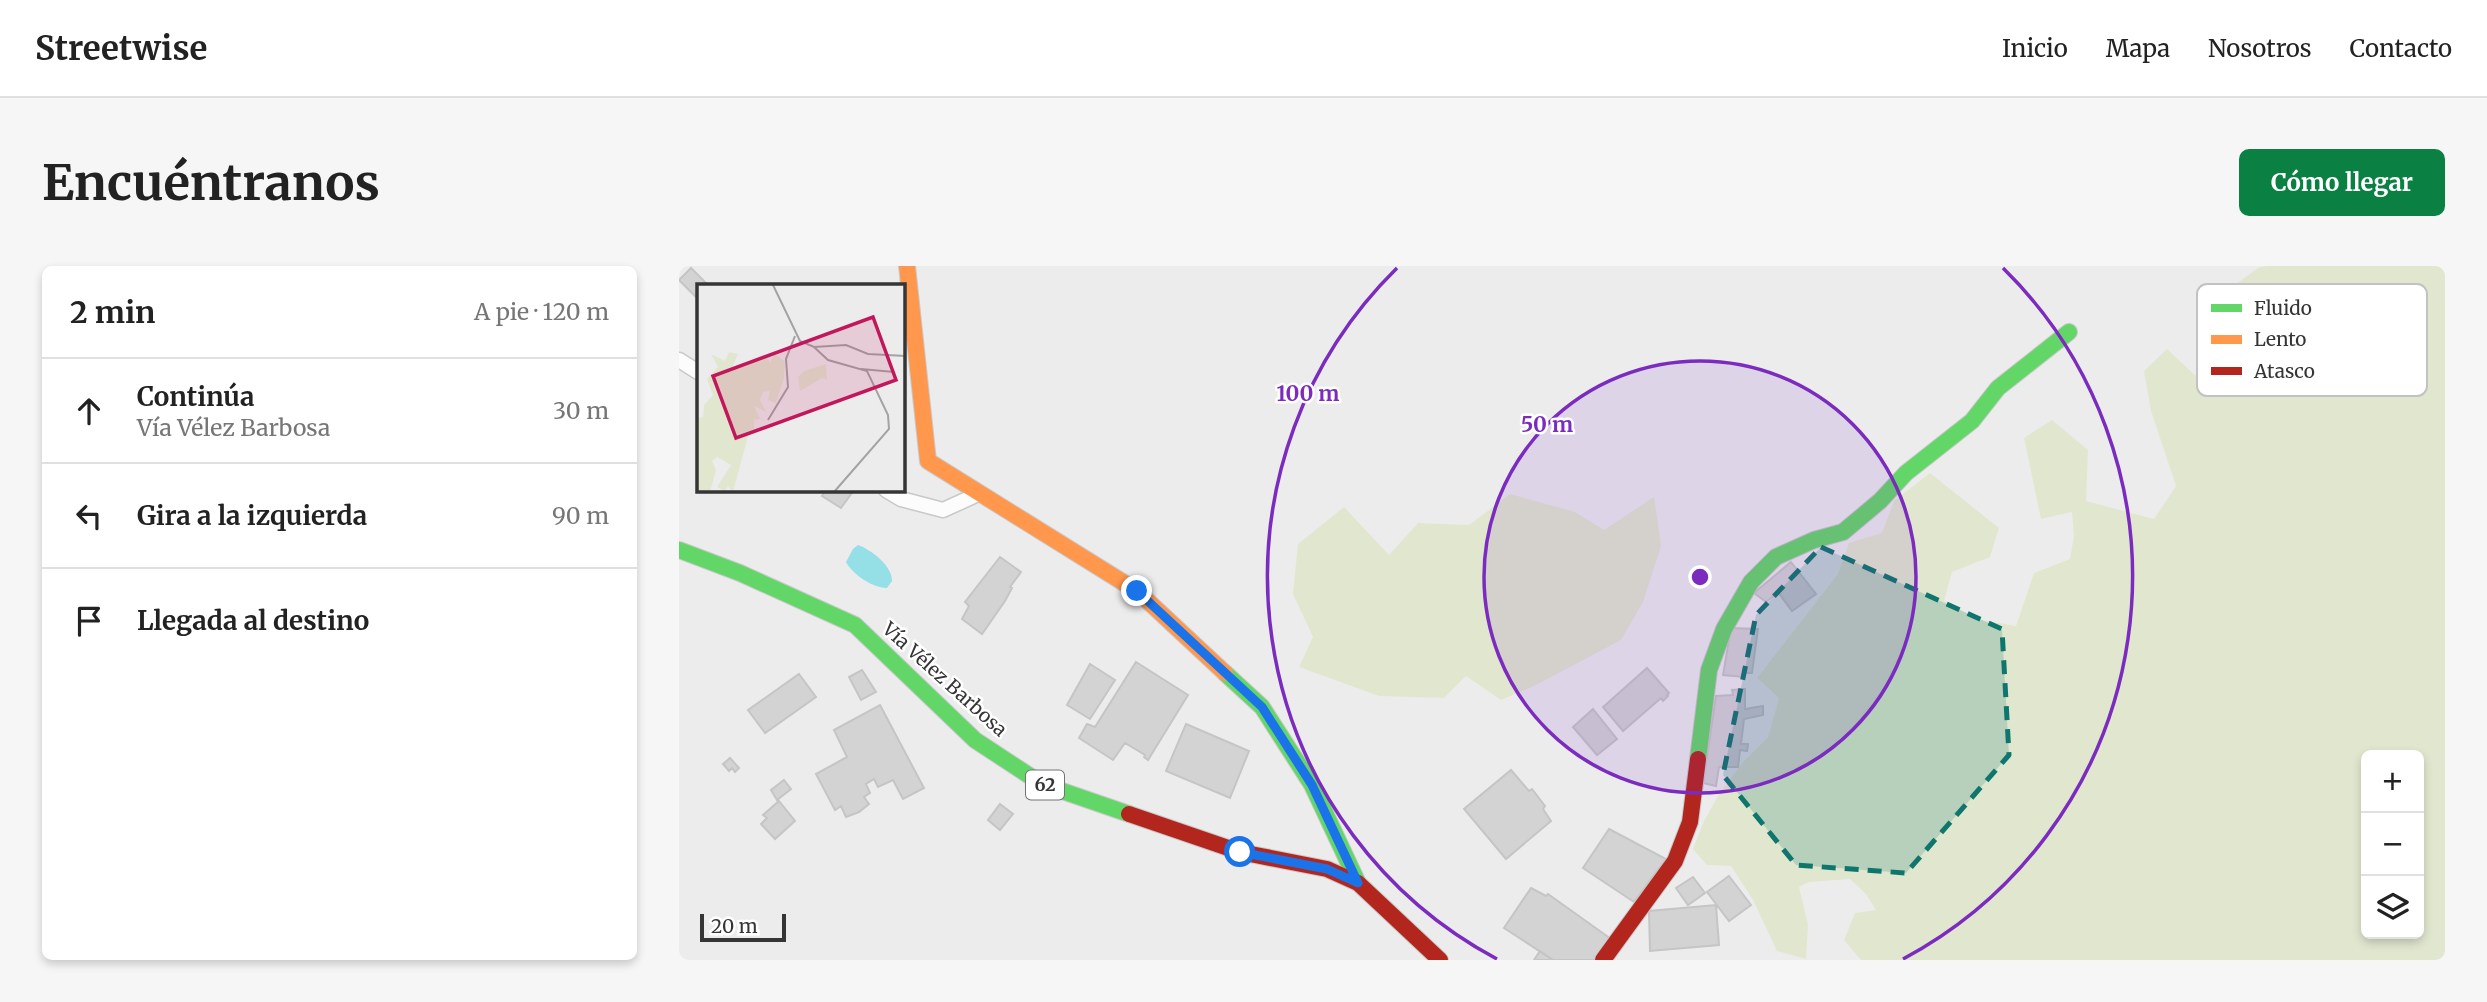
<!DOCTYPE html>
<html lang="es">
<head>
<meta charset="utf-8">
<style>
  body { margin:0; font-family:Merriweather,serif; background:#f6f6f6; color:#222 }
  .controls { position:absolute; right:21px; bottom:21px; display:grid; overflow:hidden; border-radius:10px; box-shadow:0 4px 10px #0003 }
  .controls button { width:63px; height:63px; display:grid; place-items:center; padding:0; border:0; border-bottom:2px solid #e0e0e0; background:#fff; color:#222; font:35px sans-serif }
  .scale { position:absolute; left:21px; bottom:18px; width:86px; box-sizing:border-box; padding-left:7px; border:4px solid #353536; border-top:0; font-size:19px; line-height:24px; white-space:nowrap; color:#353536; -webkit-text-stroke:5px #fff; paint-order:stroke }
  .stop { position:absolute; width:21px; height:21px; margin:-16px; border:5px solid #1a73e8; border-radius:50%; background:#fff }
  .stop.end { background:#1a73e8; border-color:#fff; box-shadow:0 2px 7px #0008 }
  .list { margin:0; padding:0; list-style:none }
  h2 { display:flex; justify-content:space-between; align-items:center; height:91px; margin:0; padding:0 28px; font-size:30px }
  h2 small { font-size:23px; font-weight:400; color:#767676 }
  .list li { display:grid; grid-template-columns:46px 1fr auto; gap:21px; align-items:center; box-sizing:border-box; height:105px; padding:0 28px; border-top:2px solid #e0e0e0 }
  .list b { display:block; font-size:26px; white-space:nowrap }
  .list p { margin:0; font-size:23px; white-space:nowrap; color:#767676 }
  .list em { font-size:23px; font-style:normal; color:#767676 }
  .icon { flex:none; width:38px; height:38px; fill:none; stroke:currentColor; stroke-width:2; stroke-linecap:round; stroke-linejoin:round }
  .map { position:relative; flex:none; width:1766px; height:694px; overflow:hidden; border-radius:10px }
  header { display:flex; align-items:center; gap:42px; box-sizing:border-box; height:98px; padding:0 35px; background:#fff; border-bottom:2px solid #e0e0e0 }
  header strong { font-size:33px }
  nav { display:flex; gap:38px; margin-inline-start:auto; font-size:24px }
  .intro { display:flex; align-items:center; justify-content:space-between; box-sizing:border-box; height:168px; padding:0 42px }
  h1 { margin:0; font-size:49px }
  .button { padding:18px 32px; border-radius:10px; background:#0b8043; color:#fff; font-size:24px; font-weight:700 }
  main { display:flex; gap:42px; padding:0 42px }
  aside { flex:1; background:#fff; border-radius:10px; box-shadow:0 4px 10px #0003 }
  .map>svg:first-child { display:block }
</style>
</head>
<body>
<header>
<strong>Streetwise</strong>
<nav><a>Inicio</a><a>Mapa</a><a>Nosotros</a><a>Contacto</a></nav>
</header>
<div class="intro"><h1>Encuéntranos</h1><a class="button">Cómo llegar</a></div>
<main>
<aside>
<h2>2 min<small>A pie · 120 m</small></h2>
<ul class="list">
<li><svg class="icon" aria-label="ahead" viewBox="0 0 24 24"><path d="M12 20V5M6 11l6-6 6 6"/></svg><div><b>Continúa</b><p>Vía Vélez Barbosa</p></div><em>30 m</em></li>
<li><svg class="icon" aria-label="left" viewBox="0 0 24 24"><path d="M17 20v-9H6M10 6l-5 5 5 5"/></svg><div><b>Gira a la izquierda</b></div><em>90 m</em></li>
<li><svg class="icon" aria-label="arrive" viewBox="0 0 24 24"><path d="M6 21V4h12l-3 4 3 4H6"/></svg><div><b>Llegada al destino</b></div></li>
</ul>
</aside>
<div class="map">
<svg width="1766" height="694" viewBox="0 0 1766 694">
  <rect width="100%" height="100%" fill="#ececed"/>
  <path fill="#e1e7cf" fill-rule="evenodd" d="M1587,0H1766V694H1182L1165,674L1176,647L1197,644L1187,628L1171,613L1130,616L1120,621L1129,659L1127,693L1098,685L1074,634L1052,600L1028,599L1014,583L1025,555L1040,528L1064,496L1089,471L1100,432L1078,412L1159,308L1170,277L1203,267L1215,235L1251,207L1320,262L1311,291L1273,306L1265,335L1298,353L1337,360L1355,307L1391,293L1395,270L1393,246L1362,253L1345,172L1373,154L1409,184L1407,235L1475,253L1497,220L1472,145L1465,105L1488,83L1520,113L1538,100L1557,49V18L1579,2ZM1687,489H1740V668H1687Z
    M831,228L896,246L925,264L975,231L982,280L964,336L942,374L857,419L822,434L787,410L765,432L700,430L620,401L634,371L614,328L619,278L665,241L710,289L739,257L790,259Z"/>
  <path fill="#94e0e6" d="M179,279C193,284 213,300 213,315L208,322C194,322 174,309 167,296L174,283Z"/>
  <path fill="#d3d3d4" stroke="#c5c5c6" stroke-width="2" d="M12,2L29,19H19V33L0,14Z
    M147,224H175L162,242L143,230Z
    M321,291L342,306L331,321L333,322L326,335L303,368L283,353L290,340L286,336Z
    M1112,296L1137,328L1113,345L1099,326L1087,336L1075,327Z
    M1052,362L1079,363L1073,407H1066L1065,411L1044,409Z
    M457,396L509,429L469,494L465,491L466,489L446,477L434,494L400,472L408,458L416,461Z
    M411,398L436,414L411,453L388,439Z
    M968,402L990,427L988,429L989,430L984,435L982,432L944,465L924,441Z
    M183,404L197,426L182,434L170,411Z
    M120,408L137,431L86,467L69,444Z
    M1066,423V443L1084,440V449L1065,453L1062,478H1069L1068,485L1061,484L1059,501H1040L1037,520L1024,517L1037,430L1054,429L1053,424Z
    M201,439L245,522L224,533L214,514L199,521L195,513L187,518L191,527L185,531L190,538L180,546L167,551L162,540L156,544L137,508L168,491L155,464Z
    M914,443L938,473L918,489L894,461Z
    M507,458L570,485L551,532L487,505Z
    M51,492L60,502L56,506L53,502L50,505L44,498Z
    M832,504L850,525L853,523L866,540L864,543L872,555L827,593L785,543Z
    M105,514L112,523L98,534L92,524Z
    M100,535L116,555L96,573L82,558L88,552L84,549Z
    M321,538L334,548L321,564L309,554Z
    M930,563L987,593L955,636L904,602Z
    M1050,610L1072,639L1050,655L1028,626Z
    M1014,611L1026,627L1009,639L997,622Z
    M852,622L867,630L869,628L932,673L918,694H874L825,662Z
    M1037,639L1040,679L971,685L970,645Z
    M861,685L874,694H855Z"/>
  <g fill="none" stroke-linecap="round" stroke-linejoin="round">
    <defs>
      <path id="lane" d="M0,94L19,106
        M207,224L222,233L264,244L297,229"/>
      <path id="fast" d="M0,284L61,307L176,359L296,474L363,518L450,548
        M546,407L583,441L633,519L679,617
        M1019,493L1030,404L1045,363L1072,316L1097,291L1135,274L1164,266L1201,235L1227,207L1293,155L1319,122L1390,66"/>
      <path id="slow" d="M228,0L249,195L458,325L546,407"/>
      <path id="jam" d="M450,548L561,586L648,603L679,617L761,694
        M924,694L996,595L1011,556L1019,493"/>
    </defs>
    <use href="#lane" stroke="#c9c9ca" stroke-width="17"/>
    <use href="#fast" stroke="#c9c9ca" stroke-width="18"/>
    <use href="#slow" stroke="#c9c9ca" stroke-width="18"/>
    <use href="#jam" stroke="#c9c9ca" stroke-width="18"/>
    <use href="#lane" stroke="#fcfcfc" stroke-width="14"/>
    <use href="#fast" stroke="#63d668" stroke-width="16"/>
    <use href="#slow" stroke="#ff974d" stroke-width="16"/>
    <use href="#jam" stroke="#b3261e" stroke-width="16"/>
  </g>
  <g fill="none" stroke-linecap="round" stroke-linejoin="round">
    <path stroke="#1a73e8" stroke-width="9" d="M458,325L583,441L633,519L679,617L648,603L561,586"/>
  </g>
  <path fill="#0f766e" fill-opacity="0.2" stroke="#0f766e" stroke-width="5" stroke-dasharray="14 9" stroke-linejoin="round" d="M1142,281L1323,363L1330,489L1227,607L1117,599L1044,509L1077,349Z"/>
  <circle cx="1021" cy="311" r="216" fill="#7b2cbf" fill-opacity=".12"/>
  <g fill="none" stroke="#7b2cbf" stroke-width="3.5">
    <circle cx="1021" cy="311" r="216"/>
    <path d="M818 693A433 433 0 0 1 718 2M1324 2A433 433 0 0 1 1224 693"/>
  </g>
  <g text-anchor="middle" stroke-width="5" stroke-linejoin="round" paint-order="stroke">
    <rect fill="#fff" stroke="#727272" stroke-width="2" x="347" y="504.5" width="38" height="29" rx="5"/>
    <g font-size="18" font-weight="bold" fill="#353536">
      <text x="366" y="525">62</text>
    </g>
    <g font-size="19" fill="#353536" stroke="#fff">
      <text transform="translate(266 413) rotate(42)" y="7">Vía Vélez Barbosa</text>
    </g>
  </g>
  <g transform="translate(18 18)">
    <rect width="208" height="208" fill="#ececed"/>
    <path d="M32,68L41,70L35,84L69,72L73,79L77,70L88,77L87,94L79,119L71,116L73,107L66,108L63,116L69,128L57,122L63,135L57,136V146L51,152L36,208L31,202L28,207L20,203L34,181L20,173L15,177L19,186L13,208H0V134L6,133L7,121L16,111L10,95L21,83L14,70L28,77ZM129,80L130,96L125,94L103,107L101,93L107,87Z" fill="#e1e7cf"/>
    <path fill="none" stroke="#a3a3a4" stroke-width="2" d="M76,1L103,57L117,63L149,61L171,70L209,72M117,63L131,76L170,87L191,131L192,145L137,208M164,85L197,88M71,136L91,103L89,75L98,52"/>
    <path fill="#c2185b" fill-opacity="0.15" stroke="#c2185b" stroke-width="3.5" d="M176,33L199,96L39,154L16,92Z"/>
    <rect width="208" height="208" fill="none" stroke="#353536" stroke-width="3.5"/>
  </g>
  <rect x="1518" y="18" width="230" height="112" rx="10" fill="#fff" stroke="#c2c2c3" stroke-width="2"/>
  <rect x="1532" y="38" width="31" height="8" fill="#63d668"/>
  <rect x="1532" y="69" width="31" height="9" fill="#ff974d"/>
  <rect x="1532" y="101" width="31" height="8" fill="#b3261e"/>
  <g font-size="19" fill="#353536">
    <text x="1575" y="49">Fluido</text>
    <text x="1575" y="80">Lento</text>
    <text x="1575" y="112">Atasco</text>
  </g>
  <circle cx="1021" cy="311" r="10" fill="#7b2cbf" stroke="#fff" stroke-width="3.5"/>
  <g font-size="21" text-anchor="middle" font-weight="bold" fill="#7b2cbf" stroke="#fff" stroke-width="5" stroke-linejoin="round" paint-order="stroke">
    <text x="629" y="135">100 m</text>
    <text x="868" y="166">50 m</text>
  </g>
</svg>
<div class="controls">
<button>+</button>
<button>−</button>
<button><svg class="icon" aria-label="layers" viewBox="0 0 24 24"><path d="M12 4l9 5-9 5-9-5zM3 14l9 5 9-5"/></svg></button>
</div>
<div class="scale">20 m</div>
<div class="stop" style="left:561px;top:586px"></div>
<div class="stop end" style="left:458px;top:325px"></div>
</div>
</main>
</body>
</html>
